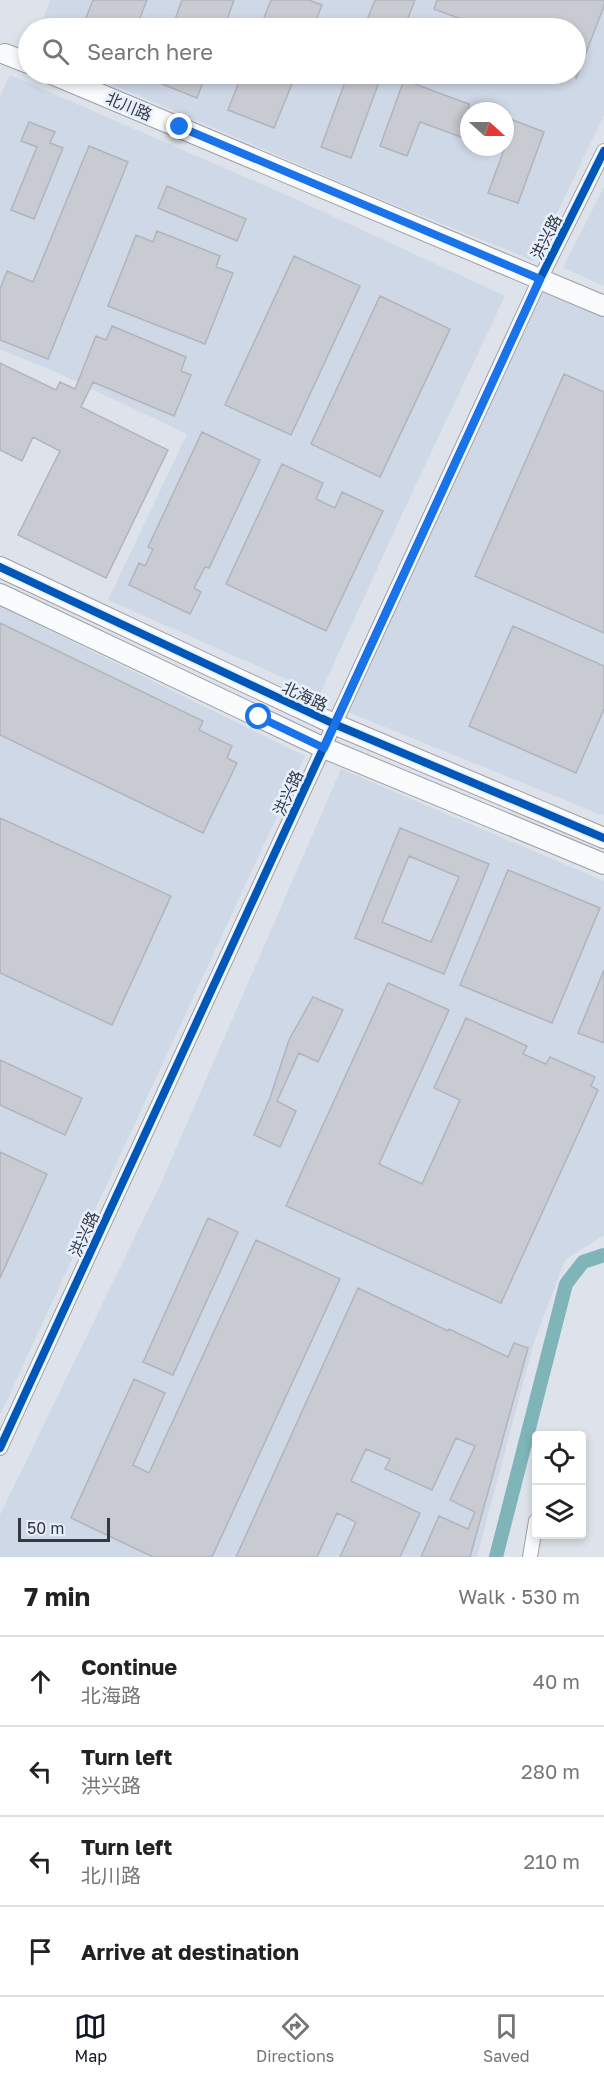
<!DOCTYPE html>
<html lang="en">
<head>
<meta charset="utf-8">
<style>
  body { margin:0; font-family:"Golos Text","Noto Sans SC",sans-serif; background:#f6f6f6; color:#222 }
  .controls { position:absolute; right:18px; bottom:18px; display:grid; overflow:hidden; border-radius:6px; box-shadow:0 3px 9px #0003 }
  .controls button { width:54px; height:54px; display:grid; place-items:center; padding:0; border:0; border-bottom:2px solid #e0e0e0; background:#fff; color:#222; font:30px sans-serif }
  .compass { position:absolute; left:460px; top:102px; width:54px; height:54px; border-radius:50%; background:#fff; box-shadow:0 3px 9px #0003; rotate:111deg }
  .scale { position:absolute; left:18px; bottom:15px; width:92px; box-sizing:border-box; padding-left:6px; border:3px solid #35393f; border-top:0; font-size:16px; line-height:21px; white-space:nowrap; color:#35393f; -webkit-text-stroke:4px #e5effe; paint-order:stroke }
  .stop { position:absolute; width:18px; height:18px; margin:-14px; border:4px solid #1a73e8; border-radius:50%; background:#fff }
  .stop.end { background:#1a73e8; border-color:#fff; box-shadow:0 2px 6px #0008 }
  .list { margin:0; padding:0; list-style:none }
  h2 { display:flex; justify-content:space-between; align-items:center; height:78px; margin:0; padding:0 24px; font-size:26px }
  h2 small { font-size:20px; font-weight:400; color:#767676 }
  .list li { display:grid; grid-template-columns:39px 1fr auto; gap:18px; align-items:center; box-sizing:border-box; height:90px; padding:0 24px; border-top:2px solid #e0e0e0 }
  .list b { display:block; font-size:22px; white-space:nowrap }
  .list p { margin:0; font-size:20px; white-space:nowrap; color:#767676 }
  .list em { font-size:20px; font-style:normal; color:#767676 }
  .icon { flex:none; width:33px; height:33px; fill:none; stroke:currentColor; stroke-width:2; stroke-linecap:round; stroke-linejoin:round }
  .map { position:relative; flex:none; width:604px; height:1557px; overflow:hidden }
  .search { position:absolute; background:#fff; box-shadow:0 3px 9px #0003; left:18px; right:18px; top:18px; height:66px; display:flex; align-items:center; gap:15px; box-sizing:border-box; padding:0 21px; border-radius:33px; color:#767676; font-size:22px }
  .sheet { height:438px; background:#fff }
  nav { display:flex; justify-content:space-around; align-items:center; box-sizing:border-box; height:84px; border-top:2px solid #e0e0e0; background:#fff; font-size:16px; color:#767676 }
  nav a { display:grid; justify-items:center; gap:3px }
  nav .on { color:#111827 }
  .map>svg:first-child { display:block }
</style>
</head>
<body>
<div class="map">
<svg width="604" height="1557" viewBox="0 0 604 1557">
  <rect width="100%" height="100%" fill="#dee3eb"/>
  <path fill="#cfd8e7" fill-rule="evenodd" d="M50,0H604V115L534,261L356,189L88,74H576V28H40ZM469,111H505V147H469Z
    M10,75L291,197L505,296L404,510L320,694L108,600L187,434L56,372L0,349V96Z
    M604,187V286L563,268Z
    M541,290L604,315V816L348,712Z
    M0,606L305,756L0,1415Z
    M341,769L604,881V1235L565,1260L534,1342L477,1557H0V1515L161,1183Z"/>
  <g fill="none" stroke-linecap="round" stroke-linejoin="round">
    <path stroke="#7fb4b8" stroke-width="14" d="M496,1557L566,1284L583,1262L604,1255"/>
  </g>
  <path fill="#c9cbd2" stroke="#b2b4bb" stroke-width="1.5" fill-rule="evenodd" d="M93,0H147L136,28H82Z
    M182,0H234L224,28H172Z
    M271,0H309L322,5L313,28H260Z
    M375,0H415L404,28H374L365,25Z
    M437,0H604V6L576,79V28H485L434,9Z
    M137,74H206L197,98Z
    M242,74H296L274,128L228,110Z
    M348,74H382L351,158L321,147Z
    M404,80L469,104V140L420,122L407,156L380,146Z
    M505,117L544,132L518,203L488,193L505,147Z
    M29,122L55,132L50,143L63,148L34,219L11,210L37,147L21,141Z
    M89,146L128,162L48,359L0,340V289L7,271L33,282Z
    M167,186L246,219L237,241L158,208Z
    M157,231L220,256L216,267L233,273L205,344L108,306L136,235L153,242Z
    M294,256L360,286L291,435L225,405Z
    M380,296L450,329L380,477L311,444Z
    M112,326L186,357L181,371L191,375L174,416L93,382L81,407L168,450L106,578L18,535L60,451L33,437L22,461L0,450V363L56,390L60,382L75,389L96,336L106,340Z
    M564,374L604,392V633L475,576Z
    M202,432L260,460L209,568L205,567L194,588L201,592L190,614L129,585L139,563L145,566L153,549L148,547Z
    M282,464L323,483L316,499L335,508L342,492L383,511L326,631L226,584Z
    M0,623L203,721L199,730L232,746L227,758L237,763L203,833L0,735Z
    M513,626L604,666V709L576,773L469,726Z
    M0,818L171,896L112,1025L0,973Z
    M400,828L489,864L444,974L355,938ZM409,856L459,877L431,942L382,922Z
    M508,870L600,908L552,1023L460,985Z
    M604,970V1043L578,1033Z
    M388,983L449,1010L379,1164L422,1184L460,1100L434,1088L466,1018L527,1046L523,1054L546,1064L550,1057L595,1077L591,1086L598,1090L501,1303L286,1206Z
    M313,997L343,1010L318,1062L299,1053L277,1101L296,1111L280,1147L254,1135L270,1098L289,1040Z
    M0,1060L82,1098L65,1135L0,1105Z
    M0,1152L47,1174L0,1278Z
    M208,1218L238,1232L173,1375L143,1362Z
    M256,1240L340,1279L212,1557H153L71,1518L134,1379L165,1393L133,1465L149,1473Z
    M358,1288L448,1331L449,1329L508,1357L514,1343L528,1348L470,1557H421L439,1516L468,1529L475,1512L450,1500L475,1446L456,1438L432,1490L385,1469L390,1459L366,1449L351,1481L420,1513L400,1557H340L356,1522L337,1513L317,1557H236Z"/>
  <g fill="none" stroke-linecap="round" stroke-linejoin="round">
    <defs>
      <path id="street" d="M0,1448L540,279L604,151
        M530,1557L536,1521"/>
      <path id="secondary" d="M5,54L28,63
        M52,74L604,306
        M0,567L334,724L604,838
        M0,594L324,748L604,864"/>
    </defs>
    <use href="#street" stroke="#9da0a6" stroke-width="16"/>
    <use href="#secondary" stroke="#9da0a6" stroke-width="22"/>
    <use href="#street" stroke="#fafbfc" stroke-width="14"/>
    <use href="#secondary" stroke="#fafbfc" stroke-width="20"/>
    <defs>
      <path id="cycleway" d="M0,567L334,724L604,838
        M0,1448L540,279L604,151"/>
    </defs>
    <use href="#cycleway" stroke="#e5effe" stroke-width="11"/>
    <use href="#cycleway" stroke="#0057b8" stroke-width="8"/>
  </g>
  <g fill="none" stroke-linecap="round" stroke-linejoin="round">
    <path stroke="#1a73e8" stroke-width="8" d="M180,127L540,279L324,748L259,717"/>
  </g>
  <g text-anchor="middle" stroke-width="5" stroke-linejoin="round" paint-order="stroke">
    <g font-size="16" fill="#35393f" stroke="#e5effe">
      <text transform="translate(129 106) rotate(23)" y="6">北川路</text>
      <text transform="translate(546 237) rotate(-63)" y="6">洪兴路</text>
      <text transform="translate(305 696) rotate(25)" y="6">北海路</text>
      <text transform="translate(288 793) rotate(-65)" y="6">洪兴路</text>
      <text transform="translate(84 1234) rotate(-65)" y="6">洪兴路</text>
    </g>
  </g>
</svg>
<div class="controls">
<button><svg class="icon" aria-label="locate" viewBox="0 0 24 24"><circle cx="12" cy="12" r="6"/><path d="M12 2v4M12 18v4M2 12h4M18 12h4"/></svg></button>
<button><svg class="icon" aria-label="layers" viewBox="0 0 24 24"><path d="M12 4l9 5-9 5-9-5zM3 14l9 5 9-5"/></svg></button>
</div>
<svg class="compass" viewBox="-18 -18 36 36"><path d="M0-13l5 13h-10z" fill="#e53935"/><path d="M0 13l5-13h-10z" fill="#767676"/></svg>
<div class="scale">50 m</div>
<div class="stop" style="left:259px;top:717px"></div>
<div class="stop end" style="left:180px;top:127px"></div>
<div class="search"><svg class="icon" aria-label="search" viewBox="0 0 24 24"><circle cx="10" cy="10" r="6"/><path d="M15 15l6 6"/></svg>Search here</div>
</div>
<section class="sheet">
<h2>7 min<small>Walk · 530 m</small></h2>
<ul class="list">
<li><svg class="icon" aria-label="ahead" viewBox="0 0 24 24"><path d="M12 20V5M6 11l6-6 6 6"/></svg><div><b>Continue</b><p>北海路</p></div><em>40 m</em></li>
<li><svg class="icon" aria-label="left" viewBox="0 0 24 24"><path d="M17 20v-9H6M10 6l-5 5 5 5"/></svg><div><b>Turn left</b><p>洪兴路</p></div><em>280 m</em></li>
<li><svg class="icon" aria-label="left" viewBox="0 0 24 24"><path d="M17 20v-9H6M10 6l-5 5 5 5"/></svg><div><b>Turn left</b><p>北川路</p></div><em>210 m</em></li>
<li><svg class="icon" aria-label="arrive" viewBox="0 0 24 24"><path d="M6 21V4h12l-3 4 3 4H6"/></svg><div><b>Arrive at destination</b></div></li>
</ul>
</section>
<nav>
<a class="on"><svg class="icon" aria-label="map" viewBox="0 0 24 24"><path d="M3 6l6-2 6 2 6-2v14l-6 2-6-2-6 2zM9 4v14M15 6v14"/></svg>Map</a>
<a><svg class="icon" aria-label="directions" viewBox="0 0 24 24"><path d="M12 3l9 9-9 9-9-9zM9 14v-3h6M13 9l2 2-2 2"/></svg>Directions</a>
<a><svg class="icon" aria-label="saved" viewBox="0 0 24 24"><path d="M7 4h10v16l-5-4-5 4z"/></svg>Saved</a>
</nav>
</body>
</html>
